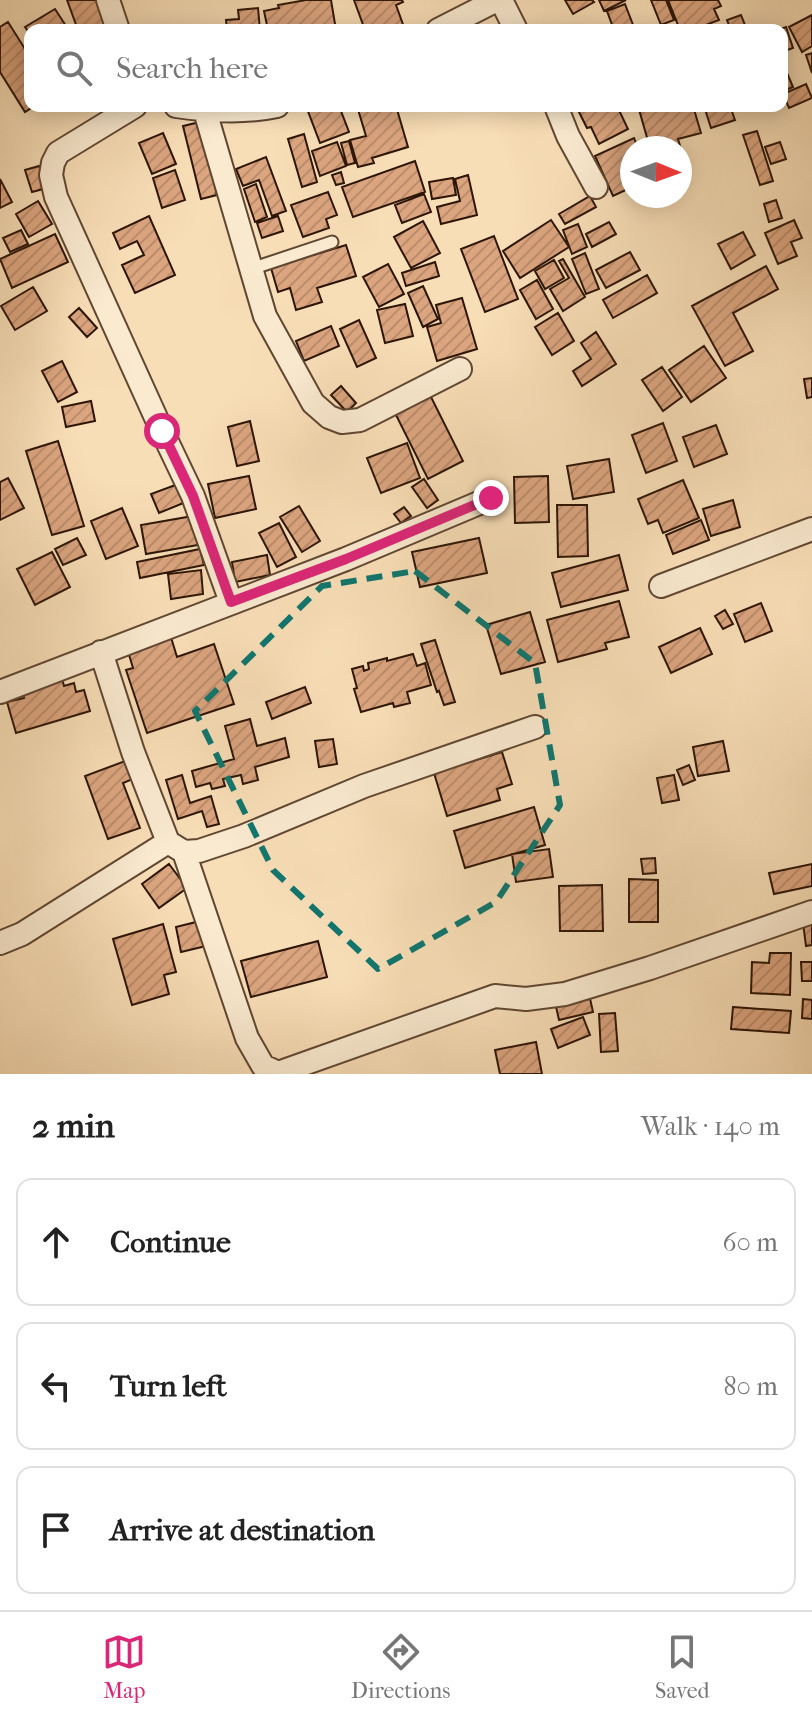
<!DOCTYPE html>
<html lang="en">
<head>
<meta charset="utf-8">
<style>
  body { margin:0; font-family:"IM FELL French Canon",serif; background:#f6f6f6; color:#222 }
  .compass { position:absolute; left:620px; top:136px; width:72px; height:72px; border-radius:50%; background:#fff; box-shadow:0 4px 20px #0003; rotate:91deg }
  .stop { position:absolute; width:24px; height:24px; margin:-18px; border:6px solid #db2777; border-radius:50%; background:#fff }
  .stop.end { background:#db2777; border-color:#fff; box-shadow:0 2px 8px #0008 }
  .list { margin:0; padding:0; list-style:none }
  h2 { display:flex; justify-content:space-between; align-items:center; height:104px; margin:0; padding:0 32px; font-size:34px }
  h2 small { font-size:26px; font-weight:400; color:#767676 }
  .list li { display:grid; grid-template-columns:52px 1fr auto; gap:24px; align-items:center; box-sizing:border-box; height:128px; margin:0 16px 16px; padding:0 16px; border:2px solid #e0e0e0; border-radius:16px }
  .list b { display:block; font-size:30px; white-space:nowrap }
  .list em { font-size:26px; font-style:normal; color:#767676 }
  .icon { flex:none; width:44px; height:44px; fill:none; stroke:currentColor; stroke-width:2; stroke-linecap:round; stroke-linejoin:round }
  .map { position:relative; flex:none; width:812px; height:1074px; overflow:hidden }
  .search { position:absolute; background:#fff; box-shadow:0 4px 20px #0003; left:24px; right:24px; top:24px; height:88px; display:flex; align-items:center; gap:20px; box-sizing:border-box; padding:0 28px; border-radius:16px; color:#767676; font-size:30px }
  .sheet { height:536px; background:#fff }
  nav { display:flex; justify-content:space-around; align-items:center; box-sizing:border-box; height:112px; border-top:2px solid #e0e0e0; background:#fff; font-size:22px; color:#767676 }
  nav a { display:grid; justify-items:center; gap:4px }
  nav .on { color:#db2777 }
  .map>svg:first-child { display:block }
</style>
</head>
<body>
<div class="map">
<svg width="812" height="1074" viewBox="0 0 812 1074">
  <defs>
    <pattern id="building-hatch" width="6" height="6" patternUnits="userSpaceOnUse" patternTransform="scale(2)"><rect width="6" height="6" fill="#dba57f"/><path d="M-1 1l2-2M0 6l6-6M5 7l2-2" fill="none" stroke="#bc8d6c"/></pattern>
  </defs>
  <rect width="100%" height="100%" fill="#f8deb7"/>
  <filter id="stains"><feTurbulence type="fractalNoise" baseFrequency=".0025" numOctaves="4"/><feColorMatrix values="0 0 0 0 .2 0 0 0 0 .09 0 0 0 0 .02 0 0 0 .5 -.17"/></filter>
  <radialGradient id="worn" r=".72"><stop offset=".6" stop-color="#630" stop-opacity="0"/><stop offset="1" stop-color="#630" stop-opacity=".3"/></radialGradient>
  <path fill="url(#building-hatch)" stroke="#2d1506" stroke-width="2" d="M67,0H97L108,30H78Z
    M306,0H331L336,30H268L264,11L279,8L278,5Z
    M354,0H402L403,2L396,5L405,30H365Z
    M565,0H592L594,2L573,14Z
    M599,0H626L604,11Z
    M651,0H666L674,20L661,25Z
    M668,0H718L721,6L714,9L719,20L693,30H680Z
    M625,4L635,30H614L607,11Z
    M258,8L260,30H227L226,20L239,19L238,10Z
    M55,9L68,29L30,30V34L25,27Z
    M741,15L747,30H731L727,20Z
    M812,15V46L802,52L789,27Z
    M8,22L30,57V106H34L25,112L0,72V27Z
    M786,27L793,48L782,52V30H778Z
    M812,53V73L806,55Z
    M784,66L793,87L782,92V67Z
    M806,84L812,98L789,108L783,94Z
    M306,106H339L349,132L320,143Z
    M357,106H396L408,147L372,158L374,163L358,167L350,140L366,136Z
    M576,106H617L628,129L599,144L591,127L587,128Z
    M638,106H662L663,108L669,106H693L701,133L678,139L681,149L680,148H650Z
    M704,106H730L735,120L711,128Z
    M200,122L217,195L201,199L183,126Z
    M757,131L773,181L760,185L743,135Z
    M163,133L176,164L152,174L139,143Z
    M304,134L317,182L302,187L288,139Z
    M634,138L638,148H632V187L613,196L595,156Z
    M349,141L355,163L347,165L341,143Z
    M337,142L346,166L320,176L312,151Z
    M780,142L786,159L771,164L765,147Z
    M266,157L286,211L272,216L259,180L243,186L236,169Z
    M415,161L425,192L353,217L342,187Z
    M39,166L47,188L32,192L25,170Z
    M175,170L185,200L162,208L153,178Z
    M341,172L344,183L336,185L332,175Z
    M468,175L477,215L441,224L437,207L460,201L455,179Z
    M453,178L456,195L432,199L429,182Z
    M0,179L12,202L0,208Z
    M256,184L267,217L255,222L244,189Z
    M328,192L337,215L326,219L329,228L303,237L291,205Z
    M424,194L431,212L402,223L395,205Z
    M590,196L596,207L565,224L559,214Z
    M776,200L782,218L769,222L764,204Z
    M38,201L52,224L29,237L16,214Z
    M149,216L175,275L135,293L122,265L144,255L137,241L120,249L113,233Z
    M278,216L283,231L262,238L257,223Z
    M551,220L569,247L520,278L503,251Z
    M794,220L802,238L791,242L797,256L778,264L765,233Z
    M423,221L440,253L411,268L394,237Z
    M609,222L616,234L592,247L586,234Z
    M578,224L587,247L572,254L563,230Z
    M21,230L28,244L10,252L3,238Z
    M743,232L755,255L731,269L718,244Z
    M55,234L68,262L12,288L0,259Z
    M494,236L518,299L485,312L461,249Z
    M346,245L356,276L317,288L322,302L296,310L290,288L278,292L271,268Z
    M630,252L640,270L606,288L596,270Z
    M585,253L599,289L586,294L572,259Z
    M563,259L585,297L563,311L550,289L569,278L559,261Z
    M554,260L564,278L545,289L535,271Z
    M435,262L439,276L406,286L402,273Z
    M388,264L404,294L379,307L363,277Z
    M766,266L778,289L733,313L753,351L725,366L692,306Z
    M647,275L657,293L613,318L603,300Z
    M537,280L553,309L536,319L520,290Z
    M423,286L438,319L423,327L408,293Z
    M33,287L47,311L15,330L1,306Z
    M462,298L477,349L437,361L427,327L441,323L436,305Z
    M405,304L413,336L385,343L377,310Z
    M79,308L97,328L87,337L69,317Z
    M558,313L574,341L552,355L535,327Z
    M359,320L376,358L357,367L340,329Z
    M331,326L339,346L304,361L296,341Z
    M596,332L616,364L582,386L573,371L591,359L581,343Z
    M704,346L726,378L691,402L669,370Z
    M62,361L77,392L58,402L42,371Z
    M662,367L682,397L663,411L642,380Z
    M812,378V397L807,398L804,379Z
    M341,386L356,403L347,412L331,395Z
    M426,387L463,461L428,479L391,405Z
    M91,401L95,421L66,427L62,407Z
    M250,421L259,461L237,466L228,427Z
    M663,423L677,461L646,473L632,435Z
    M716,425L727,454L694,467L683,437Z
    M58,441L84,526L52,535L26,451Z
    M407,443L420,478L381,493L367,458Z
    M609,459L614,492L573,499L567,466Z
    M249,476L256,509L215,518L208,484Z
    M548,476L549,522L515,523L514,477Z
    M8,478L24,508L0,520V482Z
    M424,479L438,500L427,508L412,487Z
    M683,480L699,518L663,533L658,520L648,524L638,499Z
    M178,484L186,502L159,513L151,494Z
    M733,500L740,527L711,536L703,509Z
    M557,505H587L588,556L558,557Z
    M299,506L320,541L302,552L280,517Z
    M404,507L411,516L401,523L394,514Z
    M122,508L138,546L106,559L91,521Z
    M193,516L198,545L146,554L141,525Z
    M701,520L709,540L673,554L666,535Z
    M279,523L296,557L277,567L259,533Z
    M77,538L86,555L63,565L55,549Z
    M479,538L487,573L420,587L412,552Z
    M200,549L204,565L140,578L137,562Z
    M52,552L70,587L35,605L17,569Z
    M267,555L270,575L235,582L232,562Z
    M619,555L628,590L561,607L552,573Z
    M201,570L203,594L171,599L168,574Z
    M619,601L629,637L605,643L607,649L558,662L547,620Z
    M761,603L772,631L745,642L734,614Z
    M725,610L733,624L723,629L715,616Z
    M530,612L545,662L501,674L486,625Z
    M700,628L712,654L671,673L659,647Z
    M170,634L177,657L214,644L234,704L147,733L126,670L133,668L127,648Z
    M435,640L455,702L444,705L439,691L437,692L421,644Z
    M413,654L417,666L425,663L431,685L407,692L410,703L394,707L393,703L361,712L354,689L357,688L352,669L363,666L364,671L369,669L368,663L387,658V661Z
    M61,675L64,686L74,683L76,692L84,690L90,711L16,733L7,702L24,698L21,687Z
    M305,687L311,703L272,719L266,702Z
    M250,719L257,746L285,738L289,757L255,767L258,780L243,784L241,775L223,779L225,786L212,789L210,783L196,787L192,771L234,759L225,726Z
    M333,739L337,764L319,767L315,741Z
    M723,741L729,771L698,776L693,747Z
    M502,752L512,784L497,789L500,800L447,816L434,773Z
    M128,760L135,778L123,783L140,828L108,839L85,776Z
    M689,765L695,780L683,785L677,770Z
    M182,775L190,803L211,796L219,824L207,827L202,811L178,819L166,780Z
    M674,775L679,800L662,803L657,778Z
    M534,807L545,845L465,868L454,831Z
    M549,849L553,877L516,882L512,854Z
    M655,858L656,873L643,874L641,859Z
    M169,864L187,888L159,908L142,884Z
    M812,864V886L774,894L769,873Z
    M629,879L658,880V922H629Z
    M602,885L603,931H560L559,886Z
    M200,921L206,946L181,952L176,927Z
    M812,922V945L806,946L803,923Z
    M163,924L176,972L164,975L169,994L132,1005L113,939Z
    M318,941L327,977L251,997L241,961Z
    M770,953H791L790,995L751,993L752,962L769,963Z
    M801,962H812V981H802Z
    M589,994L593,1012L559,1020L555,1002Z
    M803,999L812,1000V1019L802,1018Z
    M733,1007L791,1011L789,1033L731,1029Z
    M615,1013L618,1051L601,1052L599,1014Z
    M583,1017L590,1035L558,1048L551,1029Z
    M536,1042L542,1074H500L495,1050Z"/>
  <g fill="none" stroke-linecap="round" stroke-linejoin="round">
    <defs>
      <path id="lane" d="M251,269L332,242"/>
      <path id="street" d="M108,0L118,30
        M501,0L516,30
        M438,30L497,0
        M135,106L58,153L53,163L51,175L56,197L162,431L193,496L231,602
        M176,106C210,111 244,113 277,106
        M556,106L568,136L596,187
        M205,111L265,316L313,403L329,417L342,422L360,420L460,369
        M661,586L812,529
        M101,652L133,752L168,842L184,852L199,851L244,836L364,786L535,727
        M0,692L346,559L491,498
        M184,852L247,1038L263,1066L278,1073L495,996L526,999L565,994L650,968L812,912
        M0,943L22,934L168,842"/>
    </defs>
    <use href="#lane" stroke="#604732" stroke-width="15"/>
    <use href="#street" stroke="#604732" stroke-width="26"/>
    <use href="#lane" stroke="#faead0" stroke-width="11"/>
    <use href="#street" stroke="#faead0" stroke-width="22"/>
  </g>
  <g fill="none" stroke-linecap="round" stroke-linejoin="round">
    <path stroke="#db2777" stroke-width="10" d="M162,431L193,496L231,602L346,559L491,498"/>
  </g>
  <path fill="none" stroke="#0f766e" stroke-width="6" stroke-dasharray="16 10" stroke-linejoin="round" d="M415,571L535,663L560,805L496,902L378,969L273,870L195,711L322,586Z"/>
  <rect width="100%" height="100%" filter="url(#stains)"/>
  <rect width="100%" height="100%" fill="url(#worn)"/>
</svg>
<svg class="compass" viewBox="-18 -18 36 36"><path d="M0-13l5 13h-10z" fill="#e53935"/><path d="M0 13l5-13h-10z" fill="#767676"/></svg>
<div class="stop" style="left:162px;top:431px"></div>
<div class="stop end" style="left:491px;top:498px"></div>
<div class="search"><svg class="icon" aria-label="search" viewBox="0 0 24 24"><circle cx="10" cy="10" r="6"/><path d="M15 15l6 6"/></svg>Search here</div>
</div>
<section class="sheet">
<h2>2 min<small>Walk · 140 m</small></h2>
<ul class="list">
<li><svg class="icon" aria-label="ahead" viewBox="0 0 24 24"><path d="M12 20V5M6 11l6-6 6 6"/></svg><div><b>Continue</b></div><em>60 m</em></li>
<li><svg class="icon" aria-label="left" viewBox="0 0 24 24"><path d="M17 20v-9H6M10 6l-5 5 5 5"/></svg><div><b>Turn left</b></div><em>80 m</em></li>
<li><svg class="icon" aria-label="arrive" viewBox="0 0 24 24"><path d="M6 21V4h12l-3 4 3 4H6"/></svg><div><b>Arrive at destination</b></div></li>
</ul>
</section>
<nav>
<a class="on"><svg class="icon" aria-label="map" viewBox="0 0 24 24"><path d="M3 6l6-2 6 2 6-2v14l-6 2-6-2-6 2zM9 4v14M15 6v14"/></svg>Map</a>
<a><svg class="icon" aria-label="directions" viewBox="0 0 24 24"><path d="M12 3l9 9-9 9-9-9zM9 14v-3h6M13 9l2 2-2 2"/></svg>Directions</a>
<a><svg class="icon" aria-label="saved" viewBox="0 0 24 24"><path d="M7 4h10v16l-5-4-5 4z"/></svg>Saved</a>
</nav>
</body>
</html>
